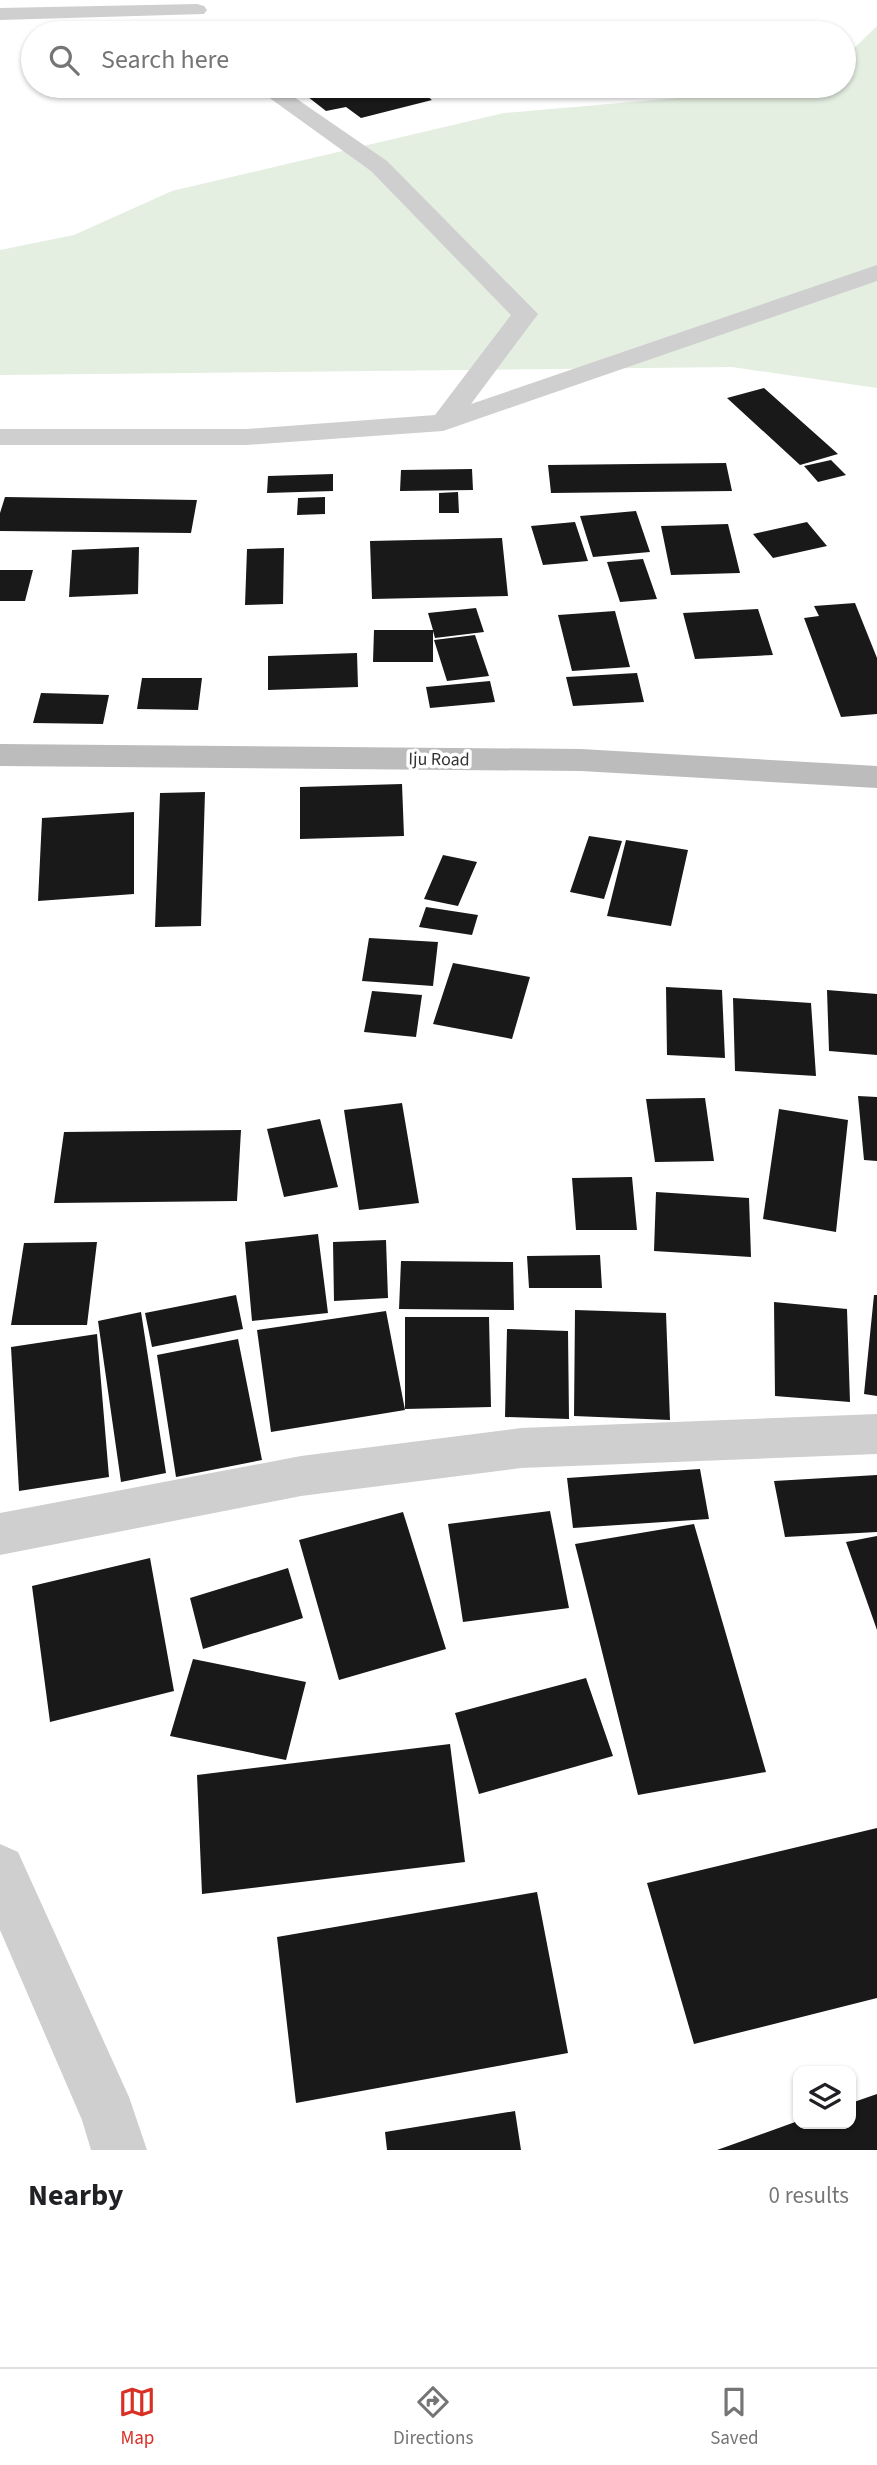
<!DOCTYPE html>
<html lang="en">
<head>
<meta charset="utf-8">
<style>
  body { margin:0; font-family:"Source Sans 3",sans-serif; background:#f6f6f6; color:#202124 }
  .controls { position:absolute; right:21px; bottom:21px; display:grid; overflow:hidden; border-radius:14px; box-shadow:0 2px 5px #0004 }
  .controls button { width:63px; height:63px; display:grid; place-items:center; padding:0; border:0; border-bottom:2px solid #e0e0e0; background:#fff; color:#202124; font:35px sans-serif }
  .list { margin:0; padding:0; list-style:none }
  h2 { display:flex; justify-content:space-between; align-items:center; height:91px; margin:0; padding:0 28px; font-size:30px }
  h2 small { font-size:23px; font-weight:400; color:#757577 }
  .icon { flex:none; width:38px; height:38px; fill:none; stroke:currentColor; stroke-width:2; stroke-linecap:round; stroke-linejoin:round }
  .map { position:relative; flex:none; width:877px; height:2150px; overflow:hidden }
  .search { position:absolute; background:#fff; box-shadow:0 2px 5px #0004; left:21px; right:21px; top:21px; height:77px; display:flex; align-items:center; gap:18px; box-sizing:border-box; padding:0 24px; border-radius:38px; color:#757577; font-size:26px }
  .sheet { height:217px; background:#fff }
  nav { display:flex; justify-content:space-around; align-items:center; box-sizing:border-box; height:98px; border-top:2px solid #e0e0e0; background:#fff; font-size:19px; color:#757577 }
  nav a { display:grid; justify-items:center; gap:4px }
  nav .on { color:#d93025 }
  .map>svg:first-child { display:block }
</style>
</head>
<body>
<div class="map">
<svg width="877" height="2150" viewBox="0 0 877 2150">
  <rect width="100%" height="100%" fill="#fff"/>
  <path fill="#e4eee1" d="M877,26V388L732,367L0,375V250L74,235L172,191L504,113L815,86H844V58Z"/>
  <path fill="#191919" d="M294,86H414L432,100L361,118L346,107L326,111Z
    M764,388L838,454L800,465L727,398Z
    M831,460L846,475L818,482L804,466Z
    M726,463L732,491L551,493L548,465Z
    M472,469L473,490L400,491L401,470Z
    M333,474V491L267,493L268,476Z
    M458,492L459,513H439V493Z
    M5,497L197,500L191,533L0,531V513Z
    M325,497V514L297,515L298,498Z
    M636,511L650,552L593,557L580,516Z
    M575,522L588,561L543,565L531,526Z
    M807,522L827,546L773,558L753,534Z
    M728,524L740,573L671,575L661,526Z
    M502,538L508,596L372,599L370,541Z
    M139,547L138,594L69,597L72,550Z
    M284,548L283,604L245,605L247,549Z
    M643,559L657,599L620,602L607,562Z
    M0,570H33L25,601H0Z
    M855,603L877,658V714L841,717L804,618L819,616L814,606Z
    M476,608L484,632L435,638L433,631V662H373L374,630H433L428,613Z
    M758,609L773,655L695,659L683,613Z
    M615,611L630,667L572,671L558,615Z
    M475,635L489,676L447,681L434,640Z
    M357,653L358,687L268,690V656Z
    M637,673L644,702L573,706L566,677Z
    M142,678H202L198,710L137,709Z
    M490,681L495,702L430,708L426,687Z
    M41,693L109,695L103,724L33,723Z
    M402,784L404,836L300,839V787Z
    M205,792L201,926L155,927L160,793Z
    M134,812V894L38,901L42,818Z
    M589,836L622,841L604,899L570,892Z
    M626,840L688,850L671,926L607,916Z
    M443,855L477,862L458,906L424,899Z
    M426,907L478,915L472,935L419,927Z
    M369,938L438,942L433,986L362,981Z
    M453,963L530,977L512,1039L433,1024Z
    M666,987L722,990L725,1058L667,1055Z
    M827,990L877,994V1055L829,1051Z
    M372,991L422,995L416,1037L364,1032Z
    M733,998L811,1003L816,1076L735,1071Z
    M858,1096L877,1097V1161L864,1160Z
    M705,1098L714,1161L655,1162L646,1099Z
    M402,1103L419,1203L359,1210L344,1110Z
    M779,1109L848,1120L836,1232L763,1219Z
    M320,1119L338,1187L284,1197L267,1129Z
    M241,1130L237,1201L54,1203L64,1132Z
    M632,1177L637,1230H576L572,1178Z
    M656,1192L749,1198L751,1257L654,1251Z
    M318,1234L328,1313L252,1321L245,1242Z
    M386,1240L388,1298L334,1301L333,1242Z
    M97,1242L87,1325H11L24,1243Z
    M600,1255L602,1288H529L527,1256Z
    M401,1261L513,1262L514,1310L399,1309Z
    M236,1295L243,1329L152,1347L145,1313Z
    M874,1295H877V1396L864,1394Z
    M774,1302L847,1309L850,1402L775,1396Z
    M575,1310L666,1313L670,1420L574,1416Z
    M386,1311L405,1410L271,1432L257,1330Z
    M141,1312L166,1473L121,1482L98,1321Z
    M405,1317H489L491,1407L405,1409Z
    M507,1329L568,1331L569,1419L505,1417Z
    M97,1334L109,1477L19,1491L11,1347Z
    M238,1339L262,1460L176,1477L157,1355Z
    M700,1469L709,1519L573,1528L567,1478Z
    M877,1475V1532L785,1537L774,1481Z
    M550,1511L569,1608L463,1622L448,1524Z
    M403,1512L446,1649L339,1680L299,1540Z
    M694,1524L766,1772L638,1795L575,1544Z
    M877,1536V1630L846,1542Z
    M150,1558L174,1691L50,1722L32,1586Z
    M288,1568L303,1618L203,1649L190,1598Z
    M193,1659L306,1682L286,1760L170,1736Z
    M586,1678L613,1756L479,1794L455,1713Z
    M450,1744L465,1862L202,1894L197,1775Z
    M877,1828V1998L694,2044L647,1883Z
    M537,1892L568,2053L296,2103L277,1937Z
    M877,2094V2150H717L798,2121V2124H851V2103Z
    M515,2111L521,2150H387L385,2132Z"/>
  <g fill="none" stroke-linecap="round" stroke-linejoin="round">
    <path fill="#cfcfcf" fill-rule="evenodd" d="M197,4L204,6L207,10L204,14L0,20V8Z
      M253,86H278L387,161L538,314L471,404L877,265V281L443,431L247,445H0V429H247L435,415L511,315L371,171Z
      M877,1414V1454L521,1468L301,1496L0,1555V1513L301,1456L521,1428Z
      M0,1844L18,1852L129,2097L147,2150H91L82,2120L0,1930Z"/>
    <path fill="#bcbcbc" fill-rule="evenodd" d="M0,744L581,749L877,766V788L581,771L0,766Z"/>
  </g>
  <g text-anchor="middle" stroke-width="7" stroke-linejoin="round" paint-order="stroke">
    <g font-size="18" fill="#323232" stroke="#fff">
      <text transform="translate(439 759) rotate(1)" y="6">Iju Road</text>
    </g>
  </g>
</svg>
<div class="controls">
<button><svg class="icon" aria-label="layers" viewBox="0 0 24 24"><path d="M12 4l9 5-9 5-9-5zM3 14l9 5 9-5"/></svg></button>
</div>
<div class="search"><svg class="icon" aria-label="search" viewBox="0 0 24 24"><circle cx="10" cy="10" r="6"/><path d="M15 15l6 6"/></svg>Search here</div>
</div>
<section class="sheet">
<h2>Nearby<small>0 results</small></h2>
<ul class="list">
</ul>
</section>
<nav>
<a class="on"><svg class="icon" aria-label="map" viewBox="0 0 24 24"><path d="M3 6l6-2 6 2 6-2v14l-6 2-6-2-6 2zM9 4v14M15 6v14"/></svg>Map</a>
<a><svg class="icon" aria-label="directions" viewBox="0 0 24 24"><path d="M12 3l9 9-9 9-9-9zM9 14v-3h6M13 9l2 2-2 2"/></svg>Directions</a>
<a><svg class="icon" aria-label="saved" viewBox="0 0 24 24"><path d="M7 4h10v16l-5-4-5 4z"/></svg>Saved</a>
</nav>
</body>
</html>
